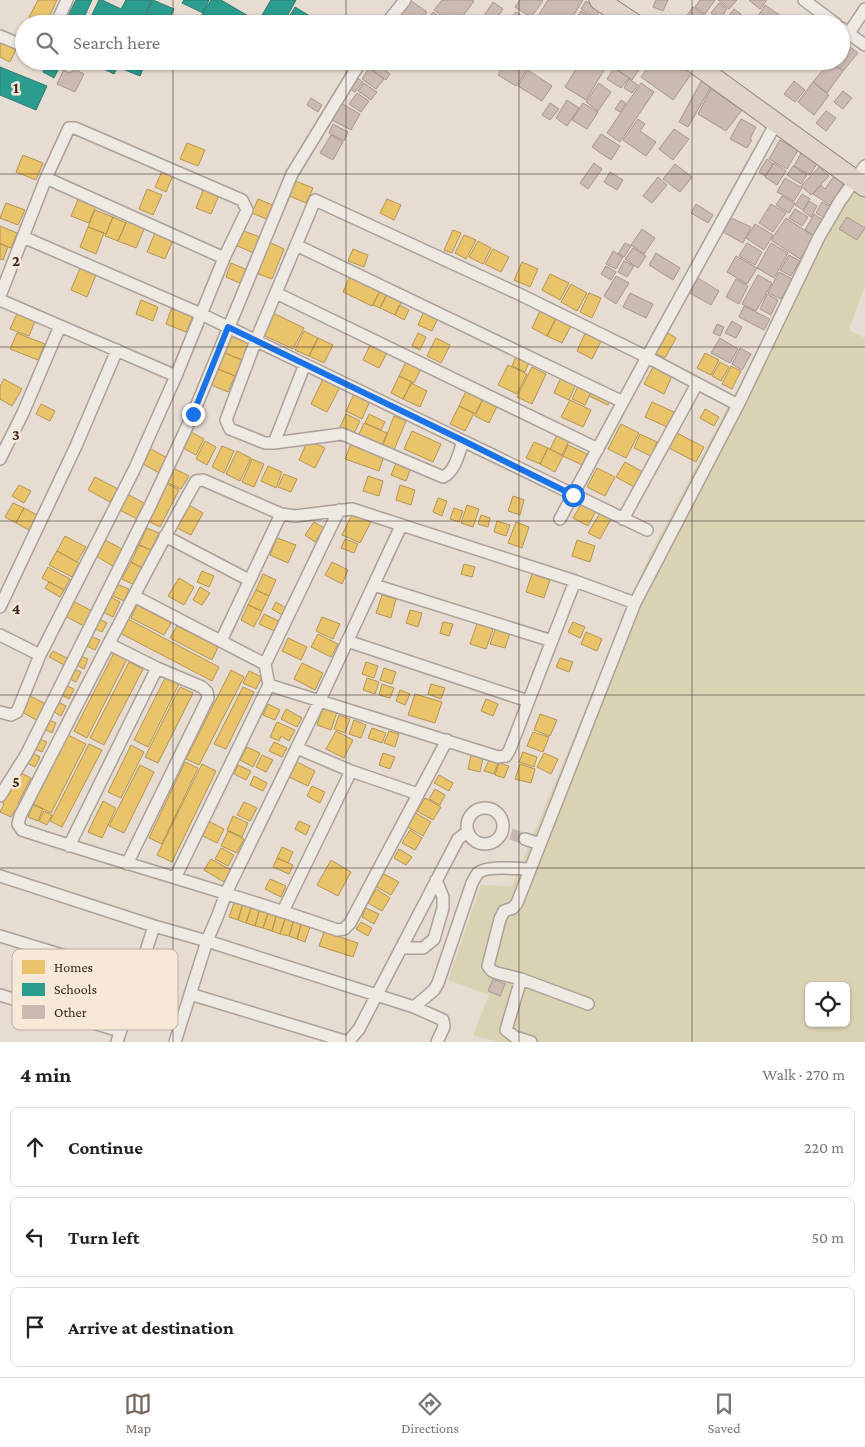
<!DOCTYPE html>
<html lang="en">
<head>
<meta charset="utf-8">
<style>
  body { margin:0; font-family:"Crimson Pro",serif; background:#f6f6f6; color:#222 }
  .controls { position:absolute; right:15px; bottom:15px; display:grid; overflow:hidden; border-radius:8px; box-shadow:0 1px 4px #0004 }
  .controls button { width:45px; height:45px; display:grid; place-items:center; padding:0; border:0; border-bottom:1px solid #e0e0e0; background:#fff; color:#222; font:25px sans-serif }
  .stop { position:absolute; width:15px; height:15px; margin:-11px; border:4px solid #1a73e8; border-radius:50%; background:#fff }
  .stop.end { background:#1a73e8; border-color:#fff; box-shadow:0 1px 5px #0008 }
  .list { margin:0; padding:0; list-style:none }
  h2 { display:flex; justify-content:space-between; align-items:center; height:65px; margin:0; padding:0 20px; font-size:21px }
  h2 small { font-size:16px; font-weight:400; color:#767676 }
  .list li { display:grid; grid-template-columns:32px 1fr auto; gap:15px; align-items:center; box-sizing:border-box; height:80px; margin:0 10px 10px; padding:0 10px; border:1px solid #e0e0e0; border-radius:8px }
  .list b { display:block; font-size:19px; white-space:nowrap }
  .list em { font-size:16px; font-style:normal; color:#767676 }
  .icon { flex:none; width:28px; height:28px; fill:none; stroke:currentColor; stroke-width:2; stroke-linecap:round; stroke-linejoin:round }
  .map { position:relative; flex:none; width:865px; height:1042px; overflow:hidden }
  .search { position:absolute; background:#fff; box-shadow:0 1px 4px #0004; left:15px; right:15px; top:15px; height:55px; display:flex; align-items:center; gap:12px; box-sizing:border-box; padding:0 18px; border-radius:28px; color:#767676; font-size:19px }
  .sheet { height:335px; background:#fff }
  nav { display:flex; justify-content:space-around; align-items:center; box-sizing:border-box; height:70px; border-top:1px solid #e0e0e0; background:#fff; font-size:14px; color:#767676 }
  nav a { display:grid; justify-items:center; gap:2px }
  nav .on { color:#78675e }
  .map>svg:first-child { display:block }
</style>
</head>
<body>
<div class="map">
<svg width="865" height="1042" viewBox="0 0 865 1042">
  <rect width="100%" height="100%" fill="#e7dcd1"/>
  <path fill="#dad3b3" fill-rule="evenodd" d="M855,180L865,187V287L860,299L849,330L865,338V1042H496L473,1035L489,995L448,980L481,885L512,886L649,556L784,300ZM809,986H846V1023H809Z"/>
  <path fill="#e9c46a" stroke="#b59554" d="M38,0H57L46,24L29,17Z
    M3,38L18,45L10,62L0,57V44Z
    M187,143L205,150L198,166L180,159Z
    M23,155L43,163L36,180L16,172Z
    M163,169L174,173L166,192L155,187Z
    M293,180L313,188L306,203L287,195Z
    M204,188L219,195L211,214L196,208Z
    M147,189L162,195L153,215L139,209Z
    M80,195L97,203L89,223L71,216Z
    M258,199L275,206L269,220L252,213Z
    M387,199L401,205L394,220L380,213Z
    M6,203L25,210L18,225L0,218Z
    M95,210L113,217L106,234L88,227Z
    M113,217L126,223L118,241L105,236Z
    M127,220L145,227L136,248L118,241Z
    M0,226L17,233L11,248L0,244Z
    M88,227L104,233L96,254L80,247Z
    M241,230L263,238L256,254L235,245Z
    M453,230L461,233L452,253L444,250Z
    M155,233L173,240L165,259L147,252Z
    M464,235L476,240L466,259L455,253Z
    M478,241L491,248L483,264L469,257Z
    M269,242L284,249L272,279L256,273Z
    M0,243L8,247L3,260L0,259Z
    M353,249L368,255L364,267L348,261Z
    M493,249L509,257L501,272L485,264Z
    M522,262L538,269L530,287L514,280Z
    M231,263L250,271L244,285L226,277Z
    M80,268L96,275L87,297L71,290Z
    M351,274L381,289L372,306L343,292Z
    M550,274L569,283L560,300L542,290Z
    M571,284L587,293L577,311L561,302Z
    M381,289L388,292L380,308L373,305Z
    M389,290L404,297L395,315L380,308Z
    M589,293L601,298L592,318L580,312Z
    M141,300L158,307L153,321L136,314Z
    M399,305L409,310L404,320L395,315Z
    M172,307L193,316L186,332L166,324Z
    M19,309L37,316L29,336L10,329Z
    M541,309L557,316L547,336L532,328Z
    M424,311L438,318L432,331L418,325Z
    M273,313L304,328L293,349L263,335Z
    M557,316L572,324L562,343L547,336Z
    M304,331L318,338L309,356L295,350Z
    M586,331L602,339L592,359L577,351Z
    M666,332L676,338L665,358L655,353Z
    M17,333L45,344L38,360L10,349Z
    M418,333L426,337L420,350L412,346Z
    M232,336L249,344L242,360L225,353Z
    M318,338L333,345L324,363L309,356Z
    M436,338L450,345L441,363L427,356Z
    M372,341L389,349L379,368L363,360Z
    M225,353L242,360L235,376L218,369Z
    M705,353L719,360L711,375L697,368Z
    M517,354L530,360L525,372L512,366Z
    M408,358L423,365L414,383L399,376Z
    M720,362L729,367L721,381L712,376Z
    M508,365L527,374L517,394L498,385Z
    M654,365L673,374L664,394L644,384Z
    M731,366L741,371L732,389L722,384Z
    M532,367L546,374L532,404L517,397Z
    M218,369L235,376L228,392L211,385Z
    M562,375L577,382L569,400L554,393Z
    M399,376L412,382L403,399L391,393Z
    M4,379L22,389L12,406L0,399V386Z
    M323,379L340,387L327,412L311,404Z
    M580,382L593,388L585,405L572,399Z
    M411,383L427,391L420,407L403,399Z
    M468,387L485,395L475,414L459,406Z
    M593,388L612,397L608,405L589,396Z
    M354,394L370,401L362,419L346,411Z
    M485,395L499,402L489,423L475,416Z
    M570,400L591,410L583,427L561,417Z
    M652,402L674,412L667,427L645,417Z
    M41,404L55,411L50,421L36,414Z
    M459,406L474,413L465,431L450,424Z
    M705,409L719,417L714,426L700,418Z
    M346,414L360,421L354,433L340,427Z
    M369,414L385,422L381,430L365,423Z
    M394,416L406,421L394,450L383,445Z
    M364,423L387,433L381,447L358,436Z
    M621,424L639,433L626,458L608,449Z
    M412,431L441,444L433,462L404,449Z
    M559,431L571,437L562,455L550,449Z
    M673,431L704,447L696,462L665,446Z
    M191,432L204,439L196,455L183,448Z
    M640,434L657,442L651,456L634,448Z
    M308,440L325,448L315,468L299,460Z
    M205,441L216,447L207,465L196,459Z
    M352,441L385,453L379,471L345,459Z
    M534,442L548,448L540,464L526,458Z
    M568,445L587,454L582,465L563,456Z
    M222,446L234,451L224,473L212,467Z
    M548,448L563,456L555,472L540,464Z
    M151,449L171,460L163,475L143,464Z
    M237,451L251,458L240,481L226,474Z
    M252,459L264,464L254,487L242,482Z
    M398,459L412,465L406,481L391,475Z
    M625,462L643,472L634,487L616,477Z
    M268,466L282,472L276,488L261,481Z
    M171,467L189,476L181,489L164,481Z
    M597,468L615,477L605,496L587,487Z
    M284,474L297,479L291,492L278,487Z
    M368,476L383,481L379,496L363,491Z
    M95,477L118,489L110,502L88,490Z
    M166,483L179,490L160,527L146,520Z
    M19,485L31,491L24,503L12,496Z
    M400,485L415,490L411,505L396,500Z
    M127,494L146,504L137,519L118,509Z
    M513,496L524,500L520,515L508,511Z
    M438,498L447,501L442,516L433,512Z
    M583,501L597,509L588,526L573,518Z
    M13,503L24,508L16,523L5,517Z
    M187,504L203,513L191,535L175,527Z
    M467,505L479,509L473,527L461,523Z
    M24,508L37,515L29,530L16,523Z
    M454,508L463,511L459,522L450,519Z
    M353,513L371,522L360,543L342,535Z
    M600,513L611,519L600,539L588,533Z
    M481,515L490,518L488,527L478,524Z
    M497,521L510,525L506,536L494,532Z
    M314,522L324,528L315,542L305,535Z
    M516,522L529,527L522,548L508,543Z
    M147,528L159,533L151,550L139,545Z
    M65,536L86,547L77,562L57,551Z
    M277,538L296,545L288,563L270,555Z
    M345,539L358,544L354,553L341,548Z
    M105,540L126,551L116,568L96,556Z
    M577,540L595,546L590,562L572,556Z
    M139,545L151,550L142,568L131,562Z
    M57,551L79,563L72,577L49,565Z
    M131,562L142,568L134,585L122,579Z
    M332,562L348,570L342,584L325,575Z
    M464,564L475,567L472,577L461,574Z
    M48,567L70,579L64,590L42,578Z
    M202,571L214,576L209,587L197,582Z
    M263,574L276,580L269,596L256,590Z
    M532,574L550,580L544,598L526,592Z
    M179,578L194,587L184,605L168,596Z
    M49,582L64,590L60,597L45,588Z
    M114,583L129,589L124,601L109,594Z
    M200,587L210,593L202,605L193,600Z
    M256,590L269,596L262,611L248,605Z
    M382,595L396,599L391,618L376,613Z
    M109,596L120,602L113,617L101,611Z
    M73,601L92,611L84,626L65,616Z
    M276,602L286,608L282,615L272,609Z
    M137,605L171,623L164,635L131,618Z
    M248,605L262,611L254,627L241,620Z
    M410,610L422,613L418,627L406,623Z
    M264,614L279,621L274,631L259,624Z
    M322,617L340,624L333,639L316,631Z
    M99,619L107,623L102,632L94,628Z
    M128,619L219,667L212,681L120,633Z
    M478,621L494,627L486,649L470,644Z
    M443,622L453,624L449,636L440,633Z
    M573,622L585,627L580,638L568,632Z
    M497,625L511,630L505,648L490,644Z
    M177,626L218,647L212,660L170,638Z
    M586,632L602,639L597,651L581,644Z
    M318,634L338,644L331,657L311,647Z
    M90,636L100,640L95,650L85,645Z
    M288,638L307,647L301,660L282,651Z
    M53,651L69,659L66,666L49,657Z
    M114,653L127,659L87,738L74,731Z
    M79,655L88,659L84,669L75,664Z
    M560,658L573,662L569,672L556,667Z
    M129,662L143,669L104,745L90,738Z
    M366,662L378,666L374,678L362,674Z
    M302,663L323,673L315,690L294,679Z
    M72,668L81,672L76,682L68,678Z
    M384,668L396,672L392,684L380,680Z
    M231,670L244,677L199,765L186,759Z
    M249,671L262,677L256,689L243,683Z
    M166,676L180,682L148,747L134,740Z
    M367,678L379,682L375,694L363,690Z
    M382,684L394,688L390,698L379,695Z
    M431,684L445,688L441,699L428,694Z
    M65,685L74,689L69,699L60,694Z
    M180,687L193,693L158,763L145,757Z
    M243,687L254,692L226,749L214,744Z
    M400,690L410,694L405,705L396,701Z
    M415,694L442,702L435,723L408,715Z
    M30,696L46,704L38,721L22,712Z
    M486,699L498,704L493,716L481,711Z
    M56,701L66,706L61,716L51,710Z
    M268,704L280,710L275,720L263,715Z
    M324,705L338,709L331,730L317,725Z
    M286,709L302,718L297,727L281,719Z
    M540,714L557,720L550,736L534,730Z
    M339,715L350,719L345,733L334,729Z
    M47,719L56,723L52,733L42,728Z
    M354,720L366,725L361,738L349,734Z
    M277,722L295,730L289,741L281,736L279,741L270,737Z
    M372,728L386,733L382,743L368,738Z
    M336,731L353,740L344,758L326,749Z
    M389,731L399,734L395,747L384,743Z
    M533,732L549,737L543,752L527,746Z
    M66,734L86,744L51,813L32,803Z
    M37,738L47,742L42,752L32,748Z
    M274,742L287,748L282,757L269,751Z
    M89,744L102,750L62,827L50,821Z
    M131,745L144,752L121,798L108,792Z
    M247,747L260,753L253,767L240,760Z
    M31,752L40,757L35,767L25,762Z
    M523,752L537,757L534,767L519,762Z
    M383,753L395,757L390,769L379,765Z
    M544,753L558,759L551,774L537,767Z
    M262,755L273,760L266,772L256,767Z
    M471,755L483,758L480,772L468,769Z
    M489,760L498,763L494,774L484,771Z
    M185,762L198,768L162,844L149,838Z
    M297,762L315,771L308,786L289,777Z
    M499,763L509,766L504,778L495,775Z
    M202,764L216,771L172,862L157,855Z
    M520,764L535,769L531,783L515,779Z
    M140,765L154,772L124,833L109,826Z
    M238,765L251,771L246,780L234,774Z
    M19,772L31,778L18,803L22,805L19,812L15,810L11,817L0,812L4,804L1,802L9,787L11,788Z
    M439,775L453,783L449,791L434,783Z
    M254,776L267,783L263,791L250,785Z
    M312,786L325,792L320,803L307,796Z
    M435,789L445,795L440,805L429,799Z
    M425,798L441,807L433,820L417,811Z
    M103,801L116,808L102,838L88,832Z
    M244,802L257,808L250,821L237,815Z
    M33,805L43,809L38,821L28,817Z
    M44,811L52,815L47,825L39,821Z
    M414,812L431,822L423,836L406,826Z
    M233,816L248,823L242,837L227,830Z
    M208,821L224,829L217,843L201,835Z
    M299,821L310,826L306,835L295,829Z
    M410,830L422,838L415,850L402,843Z
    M228,831L244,839L237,853L221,846Z
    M282,847L293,852L288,863L277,858Z
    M221,848L234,855L228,866L215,859Z
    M399,849L412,857L406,865L394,858Z
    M277,858L293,865L289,874L273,867Z
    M211,859L231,870L224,882L204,870Z
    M331,860L351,872L338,896L317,885Z
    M382,873L399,882L391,895L375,886Z
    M270,879L286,886L281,897L265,889Z
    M376,889L390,898L382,911L368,903Z
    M235,900L243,903L238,920L229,917Z
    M243,903L252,905L246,923L238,920Z
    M252,905L260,908L255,926L246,923Z
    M260,908L269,911L263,928L255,926Z
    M366,908L379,914L374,924L362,917Z
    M269,911L277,913L272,931L263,928Z
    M277,913L286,916L280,934L272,931Z
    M286,916L294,919L289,936L280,934Z
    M294,919L302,921L297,939L289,936Z
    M302,921L311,924L305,942L297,939Z
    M361,922L372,928L368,936L356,929Z
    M324,932L358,943L353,957L319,946Z"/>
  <path fill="#2a9d8f" stroke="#307a6e" d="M76,0H92L81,24H64Z
    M99,0H102L121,9L126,0H152L141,24H95L89,21Z
    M153,0L174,9L167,24H142Z
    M184,0H209L203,13L182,3Z
    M211,0H221L262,24H210L200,18Z
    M271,0H296L283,24H276L262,15Z
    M295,7L323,24H285Z
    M48,61H56L61,64L54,78L43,72Z
    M103,61H121L114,74L100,67Z
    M128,61L146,62L140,76L125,70Z
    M0,67L47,86L36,110L0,95Z"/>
  <path fill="#cbbab2" stroke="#a8978f" d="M410,0L427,12L418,24H398L394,21Z
    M442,0H472L474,1L457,24H452L434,10Z
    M520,0H542L543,1L531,17L515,7Z
    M548,0H583L568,24H533Z
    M656,0H668L663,11L653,7Z
    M700,0H715L705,14L695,7Z
    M718,0H737L729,9Z
    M749,0H767L760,9Z
    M586,1L600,10L595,18L581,9Z
    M493,2L503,9L493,24H487L481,20Z
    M719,3L727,9L720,19L711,13Z
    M765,5L781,16L776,24H759L755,21Z
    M693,7L704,15L697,24H684L682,22Z
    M734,9L741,14L734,24L726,19Z
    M581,11L600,23V24H572Z
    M433,12L442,19L439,24H433L427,20Z
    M516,12L529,21L527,24H512L508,21Z
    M742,15L752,22L751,24H736Z
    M845,43L858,53L843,71L831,62L841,61V48Z
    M283,61H297L293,69L282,62Z
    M371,61H373L390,74L386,80L367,66Z
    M506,61H510L526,71L516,86L498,75Z
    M581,61H597L606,67L586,100L565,87Z
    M613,61H644V62L632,80L610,65Z
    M652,61H675L692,73L673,100L641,77Z
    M830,61L843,71L827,93L813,82Z
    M66,65L84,74L75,92L57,84Z
    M369,68L384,79L376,89L362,79Z
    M614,68L629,78L621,88L607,79Z
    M528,70L552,86L542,101L518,86Z
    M356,77L363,82L355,92L349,88Z
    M629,79L638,85L632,93L624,88Z
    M702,80L712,85L688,127L679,122Z
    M794,81L805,90L795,102L784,94Z
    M813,82L829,95L814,115L798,102Z
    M364,83L377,92L371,100L358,91Z
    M599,83L611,92L598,111L586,102Z
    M641,83L654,92L620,142L607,133Z
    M711,89L742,110L726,131L698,114Z
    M843,91L852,98L843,109L834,102Z
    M357,93L369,101L361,112L349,104Z
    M311,98L322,105L318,112L307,105Z
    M567,100L579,108L567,126L556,118Z
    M621,100L626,103L620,112L615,109Z
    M339,102L360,114L351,130L330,119Z
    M550,103L559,109L550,120L542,115Z
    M583,103L598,112L587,129L572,120Z
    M826,111L836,118L826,131L816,123Z
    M638,119L645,124L640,131L656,142L646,156L623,140Z
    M741,119L756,127L750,139L752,140L747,148L730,139Z
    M333,124L348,132L344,141L329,133Z
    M674,129L689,139L673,160L659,149Z
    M601,134L620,146L611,160L592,147Z
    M331,135L343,142L333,160L320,153Z
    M780,140L798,150L787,169L769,159Z
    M801,153L818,162L810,175L794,166Z
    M767,159L773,164L765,176L759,172Z
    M594,163L602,169L588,189L580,183Z
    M774,163L786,171L777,185L765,177Z
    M675,164L692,177L680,192L663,179Z
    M793,166L807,175L801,184L787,175Z
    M819,167L829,176L811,195L801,186Z
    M610,172L623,180L617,190L604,182Z
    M834,176L844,183L830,205L813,194L821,185L825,189Z
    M658,177L667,185L652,203L643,196Z
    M785,178L802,188L794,201L777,192Z
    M802,194L810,199L803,210L795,205Z
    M782,196L795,203L789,213L776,205Z
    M809,201L817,206L811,217L803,211Z
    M822,202L831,207L825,218L816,213Z
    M696,204L713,215L708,223L691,213Z
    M771,204L786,213L773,232L759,223Z
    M795,209L808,217L802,226L789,218Z
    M814,214L823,220L814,236L805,230Z
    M847,217L865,228L857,240L839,229Z
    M731,218L751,227L743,243L723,232Z
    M786,218L815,237L800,259L771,240Z
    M755,224L773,235L764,250L746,238Z
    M642,229L655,238L644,254L631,245Z
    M625,243L631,246L624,257L618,254Z
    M747,243L762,252L755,265L739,256Z
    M771,243L788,253L774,278L757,268Z
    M633,248L646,256L638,268L625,259Z
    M613,251L623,257L616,269L606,264Z
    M656,253L680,268L673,280L649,265Z
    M789,255L800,261L791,276L780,270Z
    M736,256L757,268L747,284L727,272Z
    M624,261L634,266L627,277L618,272Z
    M606,266L616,272L611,280L601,274Z
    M779,272L792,279L781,299L768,293Z
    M758,275L772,283L756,311L742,304Z
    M616,276L629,283L616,304L604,296Z
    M698,278L719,291L711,305L690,293Z
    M736,279L748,286L739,304L726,297Z
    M630,293L653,304L646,318L623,307Z
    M767,294L778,300L771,315L760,309Z
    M744,306L770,319L764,330L739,317Z
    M732,321L742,327L736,338L725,333Z
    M717,324L724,327L720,336L713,333Z
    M720,338L738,349L730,363L711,353Z
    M740,348L751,354L742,370L732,364Z
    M493,979L505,984L500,996L488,991Z"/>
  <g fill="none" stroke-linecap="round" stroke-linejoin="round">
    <path stroke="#c5b8ae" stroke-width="11" stroke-dasharray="11 5.5" stroke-linecap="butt" d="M511,834L525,839"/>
    <defs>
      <path id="minor" d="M804,0L836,24
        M56,24L67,0
        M386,24L405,0
        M841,28L865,45
        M849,33L865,9
        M0,36L24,46
        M58,61L69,66
        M46,178L224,258
        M23,237L201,314L647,530
        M296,245L623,402
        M276,293L598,449
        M0,296L46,178L69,128H75L242,200L247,210L224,258L176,376L134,470L40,655L17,712L11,715L0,712
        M0,300L176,376
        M463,441C459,453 455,472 443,477L342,434L274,443H265L230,429L226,420L256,340L315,200L519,294L647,357L738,405
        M274,443L305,364
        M0,459L23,413L60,326
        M560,519L647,357L776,123
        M623,519L697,384
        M165,536L249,580
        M374,585L552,641
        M134,596L265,664
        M0,607L76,446L117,350
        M0,635L40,655
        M221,641L281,514
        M347,641L528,701
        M109,644L157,668L202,687L207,692L208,698L127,864
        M269,685L498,757L506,756L510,749L575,581
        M447,740L350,923L344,929L337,930C233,893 127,865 22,830L18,824L20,816C78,704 134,591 196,481L203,480L281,514L295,516L352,509L575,581L635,603
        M297,748L351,771L418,794
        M0,796L26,755L151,504L193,414L292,174L361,61
        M467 826a18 18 0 1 1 36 0a18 18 0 1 1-36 0Z
        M525,839L540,844
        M69,846L157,668
        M0,876L154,926L207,941L414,1007L443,1020L444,1027L437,1042
        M175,878L269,685L265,664L339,510
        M283,911L351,771
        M0,936L137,978
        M401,948H423L434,939L443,908V897L436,880
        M521,979L506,1030L515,1037L531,1042
        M190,994L348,1042
        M0,995L120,1031
        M588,1004L521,979L497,973L492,971L488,966L500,919L504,911L513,908L517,903L635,603L738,405L819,237L840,201L865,166
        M414,1007L434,990L438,983L472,883C474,880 476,875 478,873C487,865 518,869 530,869
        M117,1042L154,926
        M175,1042L207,941L218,915L226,893L320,700L401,526
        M348,1042L359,1029L458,839L467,832"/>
      <path id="trunk" d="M599,0L635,24
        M691,61L865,187"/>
    </defs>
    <use href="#minor" stroke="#aca199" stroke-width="14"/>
    <use href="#trunk" stroke="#928780" stroke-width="21"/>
    <use href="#minor" stroke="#efe9e3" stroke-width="11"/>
    <use href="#trunk" stroke="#e0d4ca" stroke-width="19"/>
  </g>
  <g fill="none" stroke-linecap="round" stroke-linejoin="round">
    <path stroke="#1a73e8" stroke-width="6" d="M193,414L228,327L464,441L573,495"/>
  </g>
  <path fill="none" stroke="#3d2820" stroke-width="1" stroke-opacity="0.55" d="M173,0V24M346,0V24M519,0V24M692,0V24M173,61V1042M346,61V1042M519,61V1042M692,61V1042M0,174H865M0,347H865M0,521H865M0,695H865M0,868H865"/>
  <rect x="12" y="949" width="166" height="81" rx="8" fill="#f7e8d8" stroke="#bfaea1" stroke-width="1"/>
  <rect x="22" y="960" width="23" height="14" fill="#e9c46a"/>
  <rect x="22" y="983" width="23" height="13" fill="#2a9d8f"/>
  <rect x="22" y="1005" width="23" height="14" fill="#cbbab2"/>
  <g font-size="14" fill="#3d2820">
    <text x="54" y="972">Homes</text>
    <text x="54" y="994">Schools</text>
    <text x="54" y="1017">Other</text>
  </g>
  <g font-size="16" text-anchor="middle" font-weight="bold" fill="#3d2820" stroke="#f7e8d8" stroke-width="5" stroke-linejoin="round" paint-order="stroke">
    <text x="16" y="93">1</text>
    <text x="16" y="266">2</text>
    <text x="16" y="440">3</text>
    <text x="16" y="614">4</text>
    <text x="16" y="787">5</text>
  </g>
</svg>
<div class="controls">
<button><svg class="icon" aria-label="locate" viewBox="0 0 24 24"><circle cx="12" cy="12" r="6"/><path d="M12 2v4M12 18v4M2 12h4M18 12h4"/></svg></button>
</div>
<div class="stop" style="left:573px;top:495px"></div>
<div class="stop end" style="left:193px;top:414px"></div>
<div class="search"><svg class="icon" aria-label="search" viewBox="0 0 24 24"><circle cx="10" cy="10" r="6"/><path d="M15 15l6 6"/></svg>Search here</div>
</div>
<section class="sheet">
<h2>4 min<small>Walk · 270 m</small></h2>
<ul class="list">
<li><svg class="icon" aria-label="ahead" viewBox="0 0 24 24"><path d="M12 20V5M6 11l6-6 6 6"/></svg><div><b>Continue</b></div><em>220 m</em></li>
<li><svg class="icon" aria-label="left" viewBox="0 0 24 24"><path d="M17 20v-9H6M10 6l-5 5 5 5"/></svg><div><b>Turn left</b></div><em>50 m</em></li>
<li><svg class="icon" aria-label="arrive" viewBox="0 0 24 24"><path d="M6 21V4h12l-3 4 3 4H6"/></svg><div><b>Arrive at destination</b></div></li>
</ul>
</section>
<nav>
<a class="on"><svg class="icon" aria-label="map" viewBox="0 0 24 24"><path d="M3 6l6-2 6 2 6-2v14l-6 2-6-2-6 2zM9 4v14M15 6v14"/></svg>Map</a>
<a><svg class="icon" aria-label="directions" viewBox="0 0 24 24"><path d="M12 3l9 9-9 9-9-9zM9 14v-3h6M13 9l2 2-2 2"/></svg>Directions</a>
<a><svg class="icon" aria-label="saved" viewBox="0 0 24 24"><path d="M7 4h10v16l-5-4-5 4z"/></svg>Saved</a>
</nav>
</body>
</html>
